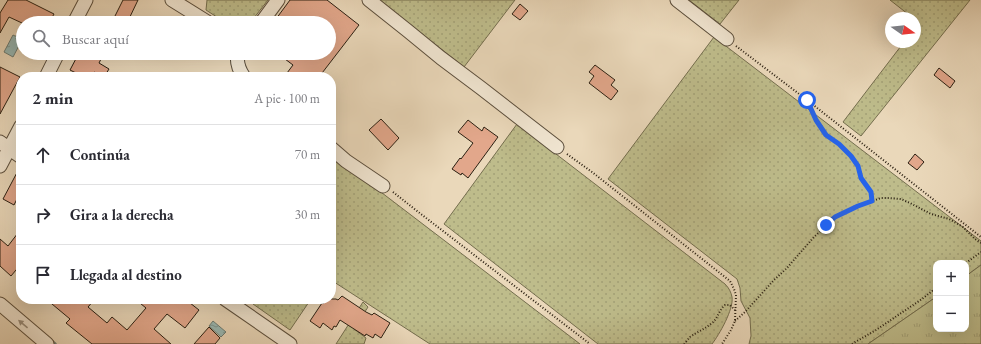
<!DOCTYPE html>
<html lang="es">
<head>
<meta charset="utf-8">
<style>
  body { margin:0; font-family:"EB Garamond",serif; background:#f2f2f3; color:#2b2b33 }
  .controls { position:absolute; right:12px; bottom:12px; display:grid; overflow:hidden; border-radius:8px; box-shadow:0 4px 16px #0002 }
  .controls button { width:36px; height:36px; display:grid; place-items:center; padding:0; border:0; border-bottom:1px solid #e1e1e2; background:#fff; color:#2b2b33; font:20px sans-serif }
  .compass { position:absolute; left:885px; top:12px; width:36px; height:36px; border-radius:50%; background:#fff; box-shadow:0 4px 16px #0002; rotate:104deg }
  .stop { position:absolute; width:12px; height:12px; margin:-9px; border:3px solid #2563eb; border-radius:50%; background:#fff }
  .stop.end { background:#2563eb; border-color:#fff; box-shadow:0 1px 4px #0008 }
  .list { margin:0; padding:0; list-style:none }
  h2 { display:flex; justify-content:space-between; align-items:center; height:52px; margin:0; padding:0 16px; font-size:17px }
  h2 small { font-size:13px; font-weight:400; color:#7c7c81 }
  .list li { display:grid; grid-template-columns:26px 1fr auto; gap:12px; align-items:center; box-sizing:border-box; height:60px; padding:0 16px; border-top:1px solid #e1e1e2 }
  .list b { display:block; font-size:15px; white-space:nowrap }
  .list em { font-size:13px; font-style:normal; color:#7c7c81 }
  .icon { flex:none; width:22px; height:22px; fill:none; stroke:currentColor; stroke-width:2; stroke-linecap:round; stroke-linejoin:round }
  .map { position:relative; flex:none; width:981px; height:344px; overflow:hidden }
  .search { position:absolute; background:#fff; box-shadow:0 4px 16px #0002; left:16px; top:16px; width:320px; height:44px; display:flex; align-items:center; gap:10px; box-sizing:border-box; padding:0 14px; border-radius:22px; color:#7c7c81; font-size:15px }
  .panel { position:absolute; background:#fff; box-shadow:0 4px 16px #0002; left:16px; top:72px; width:320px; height:232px; border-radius:16px }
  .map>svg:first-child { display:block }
</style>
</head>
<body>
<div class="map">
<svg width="981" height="344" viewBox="0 0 981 344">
  <defs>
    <pattern id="grass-dots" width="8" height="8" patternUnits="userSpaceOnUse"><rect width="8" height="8" fill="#bebc8b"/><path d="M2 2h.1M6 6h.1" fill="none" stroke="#a3a177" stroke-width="1.8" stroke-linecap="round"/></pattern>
    <pattern id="park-tufts" width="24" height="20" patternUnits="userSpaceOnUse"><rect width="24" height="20" fill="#bebc8b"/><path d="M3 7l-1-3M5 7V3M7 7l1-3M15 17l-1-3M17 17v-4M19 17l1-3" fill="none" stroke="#a3a177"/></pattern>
    <pattern id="water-ripples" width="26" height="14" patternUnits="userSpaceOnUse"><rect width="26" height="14" fill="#98b9b5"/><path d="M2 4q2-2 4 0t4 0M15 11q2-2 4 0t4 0" fill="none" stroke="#7c9692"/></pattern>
  </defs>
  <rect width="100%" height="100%" fill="#ead8ba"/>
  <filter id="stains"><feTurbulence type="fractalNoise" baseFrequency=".005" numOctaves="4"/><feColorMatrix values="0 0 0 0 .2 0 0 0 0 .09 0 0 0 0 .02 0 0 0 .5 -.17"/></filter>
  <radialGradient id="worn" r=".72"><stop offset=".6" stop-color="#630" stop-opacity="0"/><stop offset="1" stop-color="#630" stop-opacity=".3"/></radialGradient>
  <path fill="url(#grass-dots)" stroke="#746e4e" d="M207,0H268L250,23H226L206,10Z
    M379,0H515L464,67Z
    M689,0H739L720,24Z
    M890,0H970L861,136L843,122L904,42H915V28L919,22L915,19V18H913Z
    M714,37L981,241V265L966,276V263H936V297L868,344H749L751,336L750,318L741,301L740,288L737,279L608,179Z
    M517,124L725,284C729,288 731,292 732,297C734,309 719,335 712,344H598L444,224Z
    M331,154L580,344H430L331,280Z
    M257,299H311L290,330L253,304Z
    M363,302L368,307L354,329L366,338L364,344H336Z"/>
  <path fill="url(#park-tufts)" stroke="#746e4e" d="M981,265V344H868L936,297V329H966V276Z"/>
  <path fill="url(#water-ripples)" stroke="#6c7c74" d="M13,35L15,36H18L20,39L22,40L13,57L4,52Z
    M213,321L226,332L221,337L209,326Z"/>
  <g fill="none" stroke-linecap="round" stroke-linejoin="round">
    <path stroke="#6c7c74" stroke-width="3.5" d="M49,339L55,344"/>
  </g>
  <path fill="#e2a78b" stroke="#2b2012" d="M8,0H26L54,14L49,23H22L9,17L0,33V13Z
    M123,0H138L127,23H120L113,20Z
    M290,0H327L359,25L319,77H292L287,73L293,65L277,53H329V23H273Z
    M520,4L528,11L520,20L512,14Z
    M79,53H89L101,59L99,63L109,69L104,77L94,72L91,77H84L70,70Z
    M595,65L615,80L611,85L618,91L611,100L589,83L594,76L589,72Z
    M0,67L20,77L0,114Z
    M939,68L955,81L950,88L934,75Z
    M381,119L399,138L388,150L369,130Z
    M468,120L482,131L484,127L498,137L468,178L462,173L461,175L452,169L460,158L461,159L473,143L458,132Z
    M915,154L924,162L917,170L908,163Z
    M21,165V191L14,205L3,199Z
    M21,229V264L11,276L0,266V239L8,246Z
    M342,296L366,312L372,315L374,313L390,323L381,338L375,334L373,338L366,334L365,336L340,320L336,327L334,326L332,330L323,323L320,328L310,321L322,303L323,304L326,299H336L338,300Z
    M46,299H95L88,307L107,323L112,317L127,330L146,308L135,299H185L199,310L185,328L167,314L154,329L171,344H92L66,323L70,319Z
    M209,327L220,338L215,344H194Z"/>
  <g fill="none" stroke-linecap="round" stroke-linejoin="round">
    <defs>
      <path id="minor" d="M172,0L209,23
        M369,0L408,31L441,58L481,88L557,147
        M677,0L727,39
        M74,23L86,0
        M261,23L278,0
        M238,53C236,62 239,70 244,77
        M46,77L58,53
        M0,142L21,157
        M331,148L346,161L383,186
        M0,166L21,126
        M225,299L290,344
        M0,304L47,344"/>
    </defs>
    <use href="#minor" stroke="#5b4e3c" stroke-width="15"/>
    <path stroke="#2b2012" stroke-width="2" stroke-dasharray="1 2" stroke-linecap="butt" d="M736,46L807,100L981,237
      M807,101L816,120L826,135L839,144L851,156L858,166L861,178L871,192L873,201
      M567,154L592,172L730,281L734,289L736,295L735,321L731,330L722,344
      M393,192L417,211L590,344
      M966,263L981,252
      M735,321L745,312L774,280L787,268L813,238L835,217L858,206L881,198H889L901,199L910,203L931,214L949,219L963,227L975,239L981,243
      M684,344C686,342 688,339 690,337C697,332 705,329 712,323C718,318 719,310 725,305H730L735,310
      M852,344L876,330L922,299L936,288"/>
    <use href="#minor" stroke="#f1e6d2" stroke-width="13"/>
  </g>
  <defs><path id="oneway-solid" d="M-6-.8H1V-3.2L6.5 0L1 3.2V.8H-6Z"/></defs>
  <use fill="#988d7c" href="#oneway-solid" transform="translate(23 324) rotate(-140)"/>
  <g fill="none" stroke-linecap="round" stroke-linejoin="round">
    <path stroke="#2563eb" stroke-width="5" d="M807,100L816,120L826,135L839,144L851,156L858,166L861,178L871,192L872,201L858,206L835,217L826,225"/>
  </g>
  <rect width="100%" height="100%" filter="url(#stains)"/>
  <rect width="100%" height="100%" fill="url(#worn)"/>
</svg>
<div class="controls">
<button>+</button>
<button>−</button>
</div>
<svg class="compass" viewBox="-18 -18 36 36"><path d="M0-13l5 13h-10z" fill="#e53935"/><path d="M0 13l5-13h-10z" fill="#7c7c81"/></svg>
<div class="stop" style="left:807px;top:100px"></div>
<div class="stop end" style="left:826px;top:225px"></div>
<div class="search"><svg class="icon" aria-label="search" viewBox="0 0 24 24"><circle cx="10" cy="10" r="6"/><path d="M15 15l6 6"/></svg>Buscar aquí</div>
<section class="panel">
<h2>2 min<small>A pie · 100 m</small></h2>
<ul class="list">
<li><svg class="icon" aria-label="ahead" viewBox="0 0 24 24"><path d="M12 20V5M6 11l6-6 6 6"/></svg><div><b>Continúa</b></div><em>70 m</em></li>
<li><svg class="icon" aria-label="right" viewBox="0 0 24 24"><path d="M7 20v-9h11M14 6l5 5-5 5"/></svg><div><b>Gira a la derecha</b></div><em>30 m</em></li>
<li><svg class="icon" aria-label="arrive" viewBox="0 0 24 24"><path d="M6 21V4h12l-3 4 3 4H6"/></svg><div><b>Llegada al destino</b></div></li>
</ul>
</section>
</div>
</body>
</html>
